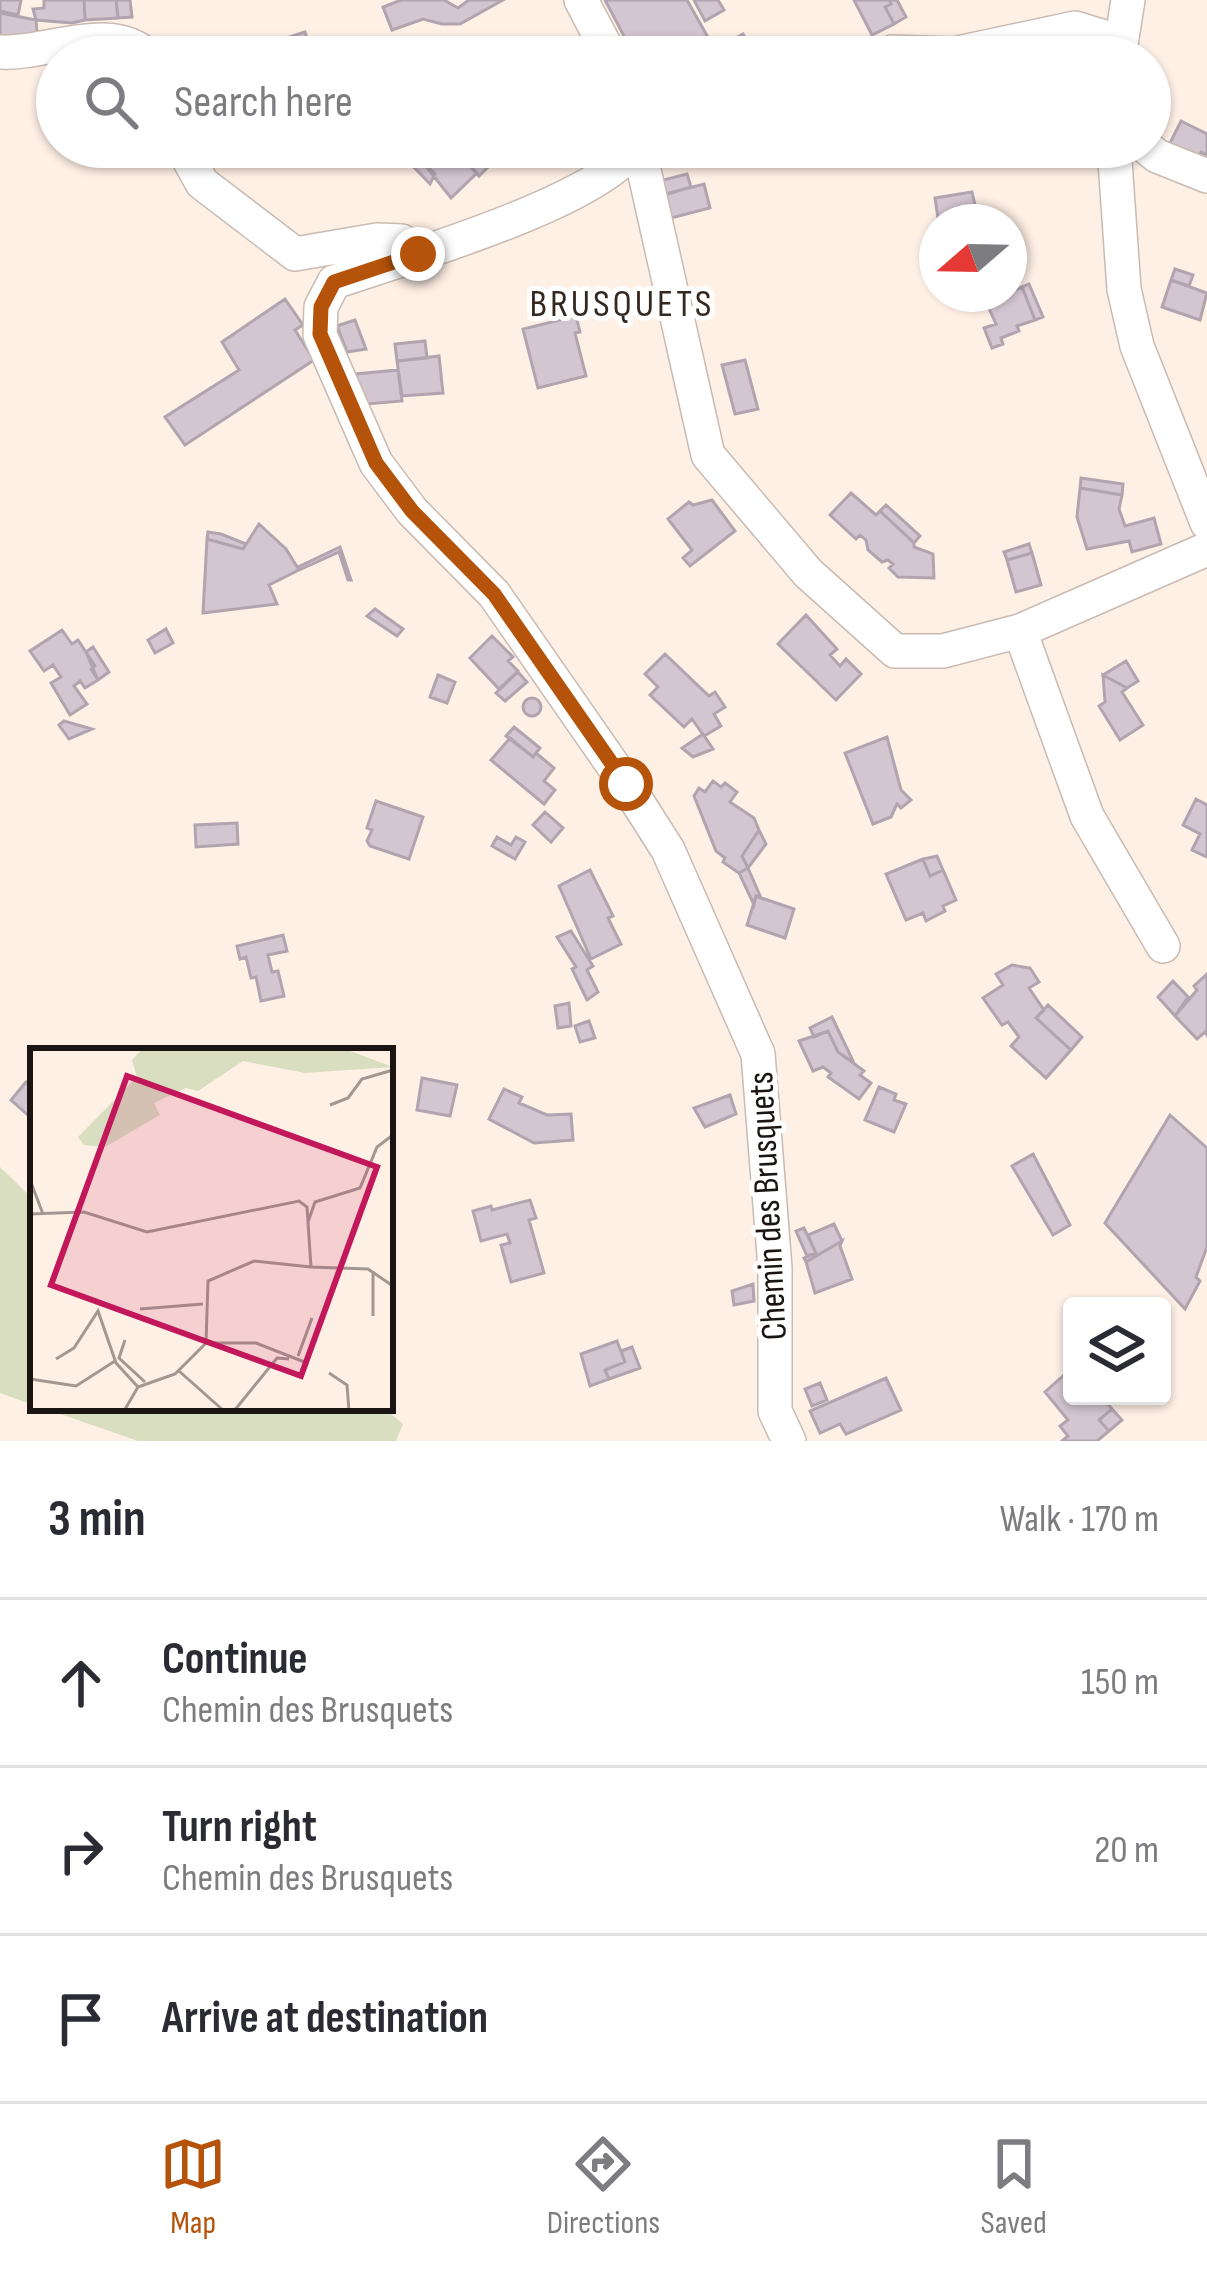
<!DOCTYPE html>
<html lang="en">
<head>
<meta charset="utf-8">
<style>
  body { margin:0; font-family:"Sofia Sans Condensed",sans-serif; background:#f2f2f3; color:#2b2b33 }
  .controls { position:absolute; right:36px; bottom:36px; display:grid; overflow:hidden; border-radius:12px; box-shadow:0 3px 9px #0004 }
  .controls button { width:108px; height:108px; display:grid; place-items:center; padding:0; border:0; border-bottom:3px solid #e1e1e2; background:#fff; color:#2b2b33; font:60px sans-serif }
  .compass { position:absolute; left:919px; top:204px; width:108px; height:108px; border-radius:50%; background:#fff; box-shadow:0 3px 9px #0004; rotate:250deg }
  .stop { position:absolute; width:36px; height:36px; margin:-27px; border:9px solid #b45309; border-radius:50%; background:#fff }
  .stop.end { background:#b45309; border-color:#fff; box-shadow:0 3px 12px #0008 }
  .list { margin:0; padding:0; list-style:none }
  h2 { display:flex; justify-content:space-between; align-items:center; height:156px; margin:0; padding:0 48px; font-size:51px }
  h2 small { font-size:39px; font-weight:400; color:#7c7c81 }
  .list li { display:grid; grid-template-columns:78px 1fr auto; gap:36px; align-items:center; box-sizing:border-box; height:168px; padding:0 48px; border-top:3px solid #e1e1e2 }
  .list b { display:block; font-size:45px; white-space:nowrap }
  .list p { margin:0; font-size:39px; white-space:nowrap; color:#7c7c81 }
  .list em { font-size:39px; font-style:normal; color:#7c7c81 }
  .icon { flex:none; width:66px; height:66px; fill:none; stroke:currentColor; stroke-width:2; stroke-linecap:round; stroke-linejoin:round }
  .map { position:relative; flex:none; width:1207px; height:1441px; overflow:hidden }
  .search { position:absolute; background:#fff; box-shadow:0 3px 9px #0004; left:36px; right:36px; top:36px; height:132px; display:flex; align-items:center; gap:30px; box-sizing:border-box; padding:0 42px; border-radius:66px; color:#7c7c81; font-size:45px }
  .sheet { height:660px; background:#fff }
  nav { display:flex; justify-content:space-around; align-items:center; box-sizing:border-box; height:168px; border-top:3px solid #e1e1e2; background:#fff; font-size:33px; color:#7c7c81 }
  nav a { display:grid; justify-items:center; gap:6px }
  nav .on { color:#b45309 }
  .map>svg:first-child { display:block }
</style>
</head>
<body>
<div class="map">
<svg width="1207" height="1441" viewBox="0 0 1207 1441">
  <rect width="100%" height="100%" fill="#fff0e6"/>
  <path fill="#d9dec0" d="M0,1167L33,1199V1405L0,1393Z
    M43,1408H384L403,1424L396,1441H138Z"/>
  <path fill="#d4c6d1" stroke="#b2a4af" stroke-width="3" d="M0,0H21L18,15L0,11Z
    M44,0H84L85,20L72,23L36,20L33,9L44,8Z
    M84,0H116L118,18L85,20Z
    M116,0H130L132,17L118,18Z
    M401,0H444L458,8L469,0H503L460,24H442L423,19L392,30L383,7Z
    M605,0H687L710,41L680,57H635Z
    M694,0H718L724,10L705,21Z
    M854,0H889L891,4L885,7L894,24L872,35Z
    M889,0H897L906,17L894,24L885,7L891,4Z
    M0,13L36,20L37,32L13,51L0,49Z
    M305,32L313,57H266L262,46Z
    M743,34L751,50L738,57H724L719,47Z
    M1181,121L1207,134V155L1201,152L1199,157L1170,143Z
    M403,147H469L477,155L468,164L477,173L451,198L421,160L418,163Z
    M469,147H486L480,152L491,164L479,176L468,164L477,155Z
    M686,147H712L716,160L691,166Z
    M421,160L435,174L430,184L412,165Z
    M687,174L691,187L658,197L655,182Z
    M704,184L710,208L671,218L665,194Z
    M972,192L979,222H956L955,215L938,218L935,198Z
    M1175,269L1193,275L1189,286L1171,280Z
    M1171,280L1207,293L1200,320L1162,307Z
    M1029,284L1043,317L1035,320L1022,287Z
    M1022,287L1035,320L1017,326L1019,331L1001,338L1003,344L992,348L984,328L996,324L986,302Z
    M285,299L303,325L295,330L314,360L185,445L165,417L239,370L222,342Z
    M576,316L580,332L575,333L586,376L538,388L523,329Z
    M355,320L366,349L347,352L337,326Z
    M425,341L427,358L397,361L395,344Z
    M439,356L443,393L402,396L397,361Z
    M745,360L758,409L735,414L722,365Z
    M398,370L402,401L367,404L355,374Z
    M1081,478L1123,484L1122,495L1080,488Z
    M1080,488L1122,495L1119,509L1125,526L1154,518L1161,544L1132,552L1129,541L1087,549L1077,517Z
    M851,493L876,515L880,511L914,543V547L933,554L934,578L898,577L889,568L893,564L888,560L882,562L868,550L866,540L860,535L856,539L830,515Z
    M712,500L735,531L690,566L683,558L692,550L668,519L689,502L693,505Z
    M886,505L920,536L914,543L880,511Z
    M259,524L286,549L299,570L269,585L277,604L203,613L207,539L243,549Z
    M208,532L221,534L246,544L243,549L207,539Z
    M1029,544L1032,553L1007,560L1004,552Z
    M340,547L351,580H348L339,552L299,570L298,567Z
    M1032,553L1041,585L1016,592L1007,560Z
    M375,609L403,629L397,636L367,616Z
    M806,615L837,649L830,655L840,666L846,659L861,674L836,700L778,644Z
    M166,629L173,643L155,653L148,640Z
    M62,630L72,644L78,640L95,666L91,669L98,680L85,688L80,681L74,686L87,704L70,715L51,683L61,677L53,665L44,671L30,651Z
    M492,636L513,657L508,661L518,671L499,689L470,658Z
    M93,647L109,672L98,680L86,652Z
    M665,654L709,696L715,692L725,707L714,714L721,726L704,736L692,719L684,727L650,695L658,687L645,674Z
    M1126,661L1138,681L1127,688L1103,675Z
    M518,672L527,682L505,701L496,693Z
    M438,675L455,682L447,703L430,697Z
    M1103,675L1127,688L1122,692L1143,725L1120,740L1099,706L1105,702Z
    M523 707a9 9 0 1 1 18 0a9 9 0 1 1-18 0Z
    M64,721L92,729L69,739L59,725Z
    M514,727L540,748L533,757L506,736Z
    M703,734L713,749L693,757L682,748Z
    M887,737L901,790L911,800L901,808L897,804L891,817L873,824L845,753Z
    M510,738L533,757L536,753L554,768L544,781L555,790L544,804L491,760Z
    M713,781L721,787L725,783L737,792L730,802L754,818L759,830L742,856L748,868L739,873L723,862L725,858L716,851L694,796L699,788L705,792Z
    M1196,799L1207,805V857L1192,850L1200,834L1183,825Z
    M376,801L423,817L409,859L370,846L367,841L372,830L367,828Z
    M545,812L563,828L551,842L533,825Z
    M237,823L238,844L196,847L195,825Z
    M759,830L766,844L748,868L742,856Z
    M497,837L511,845L516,837L525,842L515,859L492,846Z
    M937,856L943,870L930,876L923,859Z
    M923,859L930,876L943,870L956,900L943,906L945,911L926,921L923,913L906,920L886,874Z
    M748,868L761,898L756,896L754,905L739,873Z
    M590,870L613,916L608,918L621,944L591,959L559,886Z
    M756,896L794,909L785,938L747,925Z
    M571,931L593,966L587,970L598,992L587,1000L572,969L576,967L557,937Z
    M283,935L287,951L268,955L272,972L278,971L284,996L261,1001L256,977L251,978L246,957L240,959L237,946Z
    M1012,965L1030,968L1039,982L1029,988L1044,1010L1036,1018L1071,1050L1046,1078L1011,1046L1019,1037L1008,1022L1002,1025L983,998L1003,985L996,974Z
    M1207,974V1035L1205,1032L1197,1039L1175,1016L1197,990L1194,986Z
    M1173,981L1188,997L1175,1016L1158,997Z
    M569,1003L571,1026L558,1028L555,1006Z
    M1048,1005L1082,1037L1071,1050L1036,1018Z
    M832,1017L854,1063L838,1052L828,1031L814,1037L810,1028Z
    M589,1021L595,1038L580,1042L575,1026Z
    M828,1031L838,1052L864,1071L860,1075L871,1083L859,1099L828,1077L831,1073L823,1067L813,1071L799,1041Z
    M422,1078L457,1085L450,1116L417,1110Z
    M26,1082L33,1088V1111L29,1116L11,1100Z
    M879,1087L896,1094L894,1100L906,1104L894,1132L865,1120Z
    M504,1089L522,1097L519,1103L547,1115L571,1114L573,1140L534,1143L489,1119Z
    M730,1095L736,1114L705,1127L694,1108Z
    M1170,1115L1207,1148V1247L1196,1277L1200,1281L1185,1309L1105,1223Z
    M1033,1154L1070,1225L1053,1235L1012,1166Z
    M530,1200L536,1218L529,1220L544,1273L511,1282L501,1245L510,1243L507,1234L481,1241L473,1211L491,1206L492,1210Z
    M834,1224L842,1241L806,1262L804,1258L816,1253L808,1235Z
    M804,1228L816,1253L807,1256L796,1231Z
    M842,1241L840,1246L852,1279L815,1293L806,1262Z
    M753,1284L754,1301L734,1305L732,1291Z
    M617,1341L625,1362L605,1370L609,1379L590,1386L581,1354Z
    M632,1347L640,1368L609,1379L605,1370L625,1362L621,1351Z
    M1072,1368V1396H1102L1112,1409L1099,1420L1109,1431L1097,1441H1062L1068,1436L1060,1426L1068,1420L1045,1392Z
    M886,1378L901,1410L846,1434L840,1424L820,1433L810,1411Z
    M820,1383L827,1400L812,1406L805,1389Z
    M1112,1409L1122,1420L1109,1431L1099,1420Z"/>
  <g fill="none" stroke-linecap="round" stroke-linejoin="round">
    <defs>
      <path id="minor" d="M581,0L611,57
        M0,52C46,55 110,20 149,57
        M892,52L953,54L1075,28L1101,36L1115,57
        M1119,57L1128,0
        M182,147L202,183L295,254L377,240L402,241L418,253
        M634,147C602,201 399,260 334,282L321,307L320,335L376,463L412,511L494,594L626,784L668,850L758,1054L775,1268V1411L789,1441
        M1114,147L1124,289L1137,346L1207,523
        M1146,147L1157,156L1207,176
        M633,150L644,170L708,455L808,573L895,651H943L1020,631L1207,549
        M1020,631L1087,816L1163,946"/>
    </defs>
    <use href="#minor" stroke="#c9bbb1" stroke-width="36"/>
    <use href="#minor" stroke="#fff" stroke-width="33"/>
  </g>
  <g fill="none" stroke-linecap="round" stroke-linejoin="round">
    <path stroke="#b45309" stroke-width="15" d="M418,254L334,282L321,307L320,334L376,463L412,511L494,594L626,784"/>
  </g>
  <g text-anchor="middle" stroke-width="10" stroke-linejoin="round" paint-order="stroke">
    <g font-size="36" fill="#1a1512" stroke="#fff">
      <text transform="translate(766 1206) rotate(-93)" y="13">Chemin des Brusquets</text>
    </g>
    <g font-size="39" letter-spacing="3" fill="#342921" stroke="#fff">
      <text x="622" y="316">BRUSQUETS</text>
    </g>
  </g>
  <g transform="translate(30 1048)">
    <rect width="363" height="363" fill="#fff0e6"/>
    <path d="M113,0H312L363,19L275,25L213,13L168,43L156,40L124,55L130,67L75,99L54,97L48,89L107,29L102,12Z" fill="#d9dec0"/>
    <path fill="none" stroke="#a39891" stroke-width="3" d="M300,57L318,50L332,31L363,22M0,132L13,166M0,166L54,164L117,184L269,153L277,159L281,219L338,221L363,238M278,174L285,154L330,140L347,99L363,87M343,223V268M110,261L173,256M95,292L89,310L115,334M176,295H226L277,315M268,308L282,270M26,311L44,300L68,263L86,315L108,339M149,323L194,363M299,325L317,337L319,363M0,331L46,338L85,313M94,363L108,339L145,326L176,295L178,233L224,213L281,219M204,363L247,310L259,311"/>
    <path fill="#c2185b" fill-opacity="0.15" stroke="#c2185b" stroke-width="6" d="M97,28L347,119L271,328L21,237Z"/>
    <rect width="363" height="363" fill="none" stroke="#1a1512" stroke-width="6"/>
  </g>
</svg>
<div class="controls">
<button><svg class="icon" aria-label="layers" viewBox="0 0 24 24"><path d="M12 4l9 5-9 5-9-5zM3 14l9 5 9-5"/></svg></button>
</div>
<svg class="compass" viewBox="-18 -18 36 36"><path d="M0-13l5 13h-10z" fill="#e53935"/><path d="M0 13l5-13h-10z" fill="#7c7c81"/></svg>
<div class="stop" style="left:626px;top:784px"></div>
<div class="stop end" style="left:418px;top:254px"></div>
<div class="search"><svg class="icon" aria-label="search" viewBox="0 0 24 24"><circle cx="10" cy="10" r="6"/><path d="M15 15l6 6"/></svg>Search here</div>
</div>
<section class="sheet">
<h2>3 min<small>Walk · 170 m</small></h2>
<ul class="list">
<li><svg class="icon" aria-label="ahead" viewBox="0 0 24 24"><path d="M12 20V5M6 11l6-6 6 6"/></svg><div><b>Continue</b><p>Chemin des Brusquets</p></div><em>150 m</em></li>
<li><svg class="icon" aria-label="right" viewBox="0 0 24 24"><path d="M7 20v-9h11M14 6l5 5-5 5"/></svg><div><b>Turn right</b><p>Chemin des Brusquets</p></div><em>20 m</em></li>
<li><svg class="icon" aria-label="arrive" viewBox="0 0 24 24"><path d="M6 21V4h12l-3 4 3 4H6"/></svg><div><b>Arrive at destination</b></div></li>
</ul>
</section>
<nav>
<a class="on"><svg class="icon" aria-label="map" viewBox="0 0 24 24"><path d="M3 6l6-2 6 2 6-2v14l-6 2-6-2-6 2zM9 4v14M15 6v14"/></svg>Map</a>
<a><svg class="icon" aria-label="directions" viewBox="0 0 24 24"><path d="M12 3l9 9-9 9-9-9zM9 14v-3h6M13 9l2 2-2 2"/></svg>Directions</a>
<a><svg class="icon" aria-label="saved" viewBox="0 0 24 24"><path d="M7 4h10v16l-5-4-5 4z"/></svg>Saved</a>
</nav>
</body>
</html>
